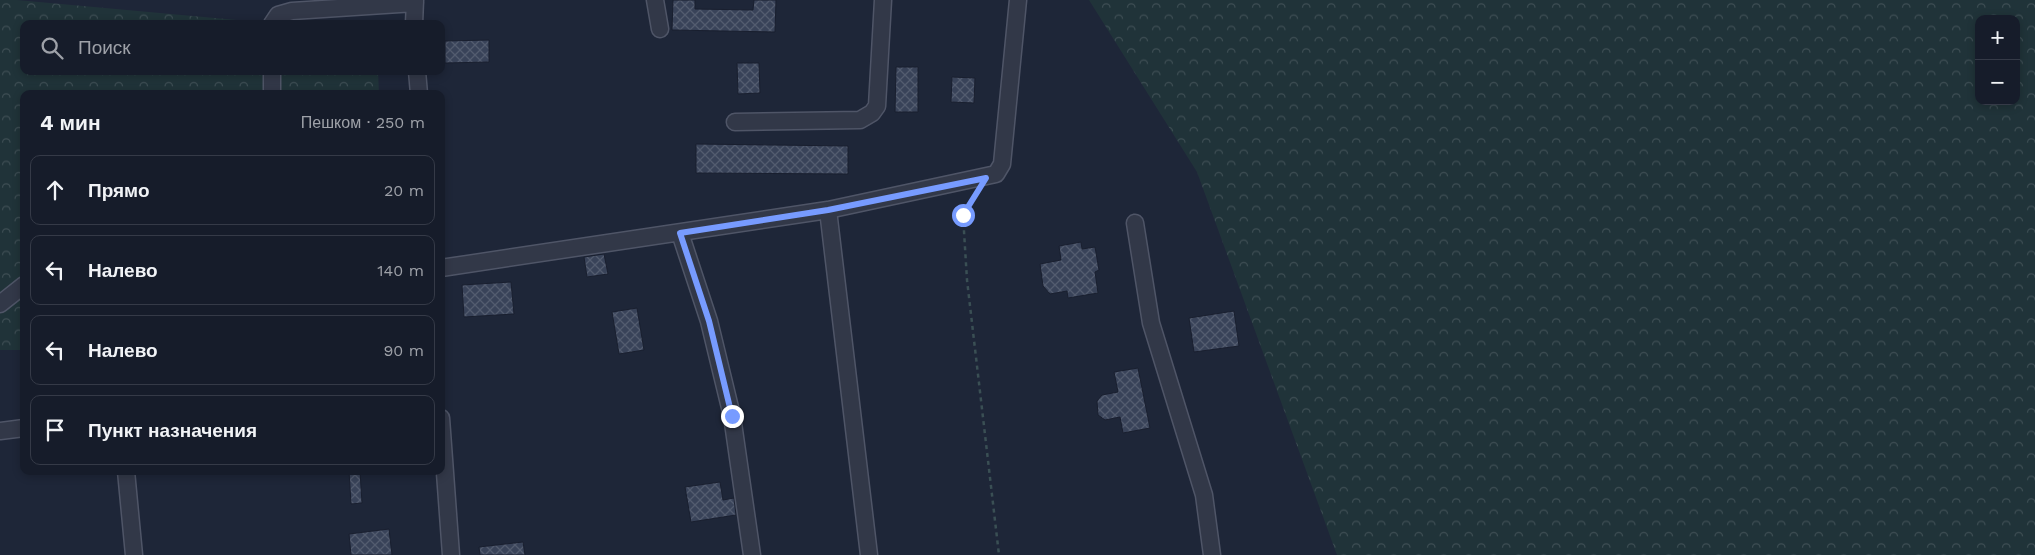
<!DOCTYPE html>
<html lang="ru">
<head>
<meta charset="utf-8">
<style>
  body { margin:0; font-family:"Work Sans",sans-serif; background:#1f2532; color:#f1f3f6 }
  .controls { position:absolute; right:15px; top:15px; display:grid; overflow:hidden; border-radius:10px; box-shadow:0 2px 8px #0003 }
  .controls button { width:45px; height:45px; display:grid; place-items:center; padding:0; border:0; border-bottom:1px solid #353a47; background:#161c2a; color:#f1f3f6; font:25px sans-serif }
  .stop { position:absolute; width:15px; height:15px; margin:-11px; border:4px solid #779bff; border-radius:50%; background:#fff }
  .stop.end { background:#779bff; border-color:#fff; box-shadow:0 1px 5px #0008 }
  .list { margin:0; padding:0; list-style:none }
  h2 { display:flex; justify-content:space-between; align-items:center; height:65px; margin:0; padding:0 20px; font-size:21px }
  h2 small { font-size:16px; font-weight:400; color:#9ea1a8 }
  .list li { display:grid; grid-template-columns:32px 1fr auto; gap:15px; align-items:center; box-sizing:border-box; height:70px; margin:0 10px 10px; padding:0 10px; border:1px solid #353a47; border-radius:10px }
  .list b { display:block; font-size:19px; white-space:nowrap }
  .list em { font-size:16px; font-style:normal; color:#9ea1a8 }
  .icon { flex:none; width:28px; height:28px; fill:none; stroke:currentColor; stroke-width:2; stroke-linecap:round; stroke-linejoin:round }
  .map { position:relative; flex:none; width:2035px; height:555px; overflow:hidden }
  .search { position:absolute; background:#161c2a; box-shadow:0 2px 8px #0003; left:20px; top:20px; width:425px; height:55px; display:flex; align-items:center; gap:12px; box-sizing:border-box; padding:0 18px; border-radius:10px; color:#9ea1a8; font-size:19px }
  .panel { position:absolute; background:#161c2a; box-shadow:0 2px 8px #0003; left:20px; top:90px; width:425px; height:385px; border-radius:10px }
  .map>svg:first-child { display:block }
</style>
</head>
<body>
<div class="map">
<svg width="2035" height="555" viewBox="0 0 2035 555">
  <defs>
    <pattern id="forest-crowns" width="20" height="18" patternUnits="userSpaceOnUse" patternTransform="scale(1.25)"><rect width="20" height="18" fill="#203339"/><path d="M2 6a3 3 0 1 1 6 0M12 15a3 3 0 1 1 6 0" fill="none" stroke="#3e4e54"/></pattern>
    <pattern id="building-cross-hatch" width="8" height="8" patternUnits="userSpaceOnUse" patternTransform="scale(1.25)"><rect width="8" height="8" fill="#394359"/><path d="M0 0l8 8M0 8l8-8" fill="none" stroke="#535c6f"/></pattern>
  </defs>
  <rect width="100%" height="100%" fill="#1e2638"/>
  <path fill="url(#forest-crowns)" fill-rule="evenodd" d="M0,0H17L280,24H24V71H378L379,94H24V350H0Z
    M1089,0H2035V555H1337L1197,172ZM1979,19H2016V101H1979Z"/>
  <path fill="url(#building-cross-hatch)" stroke="#191f2f" d="M673,0H695V9L753,10L754,0H776L775,32L672,30Z
    M489,40V62L445,63V41Z
    M737,63H759L760,93L738,94Z
    M896,67H918V112H895Z
    M952,77L975,78L974,103L951,102Z
    M696,144L848,146V174L696,173Z
    M1081,242L1082,249L1095,247L1099,270L1095,272L1098,293L1068,298L1067,291L1050,294L1043,286L1040,264L1061,260L1059,246Z
    M604,254L608,274L587,277L584,257Z
    M511,282L514,314L464,317L462,285Z
    M637,308L644,350L619,354L612,312Z
    M1234,311L1239,346L1194,352L1189,318Z
    M1138,368L1150,428L1123,433L1120,417L1105,420L1098,415L1097,401L1102,395L1118,392L1114,372Z
    M349,471H360L362,503L351,504Z
    M720,482L723,500L734,498L736,515L691,522L685,487Z
    M389,529L392,555H351L349,534Z
    M523,542L525,555H480L479,547Z"/>
  <g fill="none" stroke-linecap="round" stroke-linejoin="round">
    <defs>
      <path id="minor" d="M655,0L660,29
        M272,24L278,15L292,11L415,3
        M414,24L415,0
        M417,71L419,94
        M272,94V71
        M735,122L860,120L872,113L877,106L883,0
        M828,210L869,555
        M1135,223L1151,323L1204,495L1212,555
        M680,233L709,321L732,416L752,555
        M441,268L828,210L996,174L1002,164L1018,0
        M0,304L24,285
        M441,418L451,555
        M0,431L24,428
        M126,471L134,555"/>
    </defs>
    <use href="#minor" stroke="#4f5567" stroke-width="19"/>
    <path stroke="#3a4f54" stroke-width="2.5" stroke-dasharray="4 4" stroke-linecap="butt" d="M976,194L963,215L967,280L999,555"/>
    <use href="#minor" stroke="#323848" stroke-width="16"/>
  </g>
  <g fill="none" stroke-linecap="round" stroke-linejoin="round">
    <path stroke="#779bff" stroke-width="6" d="M732,416L709,321L680,233L828,210L986,178L963,215"/>
  </g>
</svg>
<div class="controls">
<button>+</button>
<button>−</button>
</div>
<div class="stop" style="left:963px;top:215px"></div>
<div class="stop end" style="left:732px;top:416px"></div>
<div class="search"><svg class="icon" aria-label="search" viewBox="0 0 24 24"><circle cx="10" cy="10" r="6"/><path d="M15 15l6 6"/></svg>Поиск</div>
<section class="panel">
<h2>4 мин<small>Пешком · 250 m</small></h2>
<ul class="list">
<li><svg class="icon" aria-label="ahead" viewBox="0 0 24 24"><path d="M12 20V5M6 11l6-6 6 6"/></svg><div><b>Прямо</b></div><em>20 m</em></li>
<li><svg class="icon" aria-label="left" viewBox="0 0 24 24"><path d="M17 20v-9H6M10 6l-5 5 5 5"/></svg><div><b>Налево</b></div><em>140 m</em></li>
<li><svg class="icon" aria-label="left" viewBox="0 0 24 24"><path d="M17 20v-9H6M10 6l-5 5 5 5"/></svg><div><b>Налево</b></div><em>90 m</em></li>
<li><svg class="icon" aria-label="arrive" viewBox="0 0 24 24"><path d="M6 21V4h12l-3 4 3 4H6"/></svg><div><b>Пункт назначения</b></div></li>
</ul>
</section>
</div>
</body>
</html>
